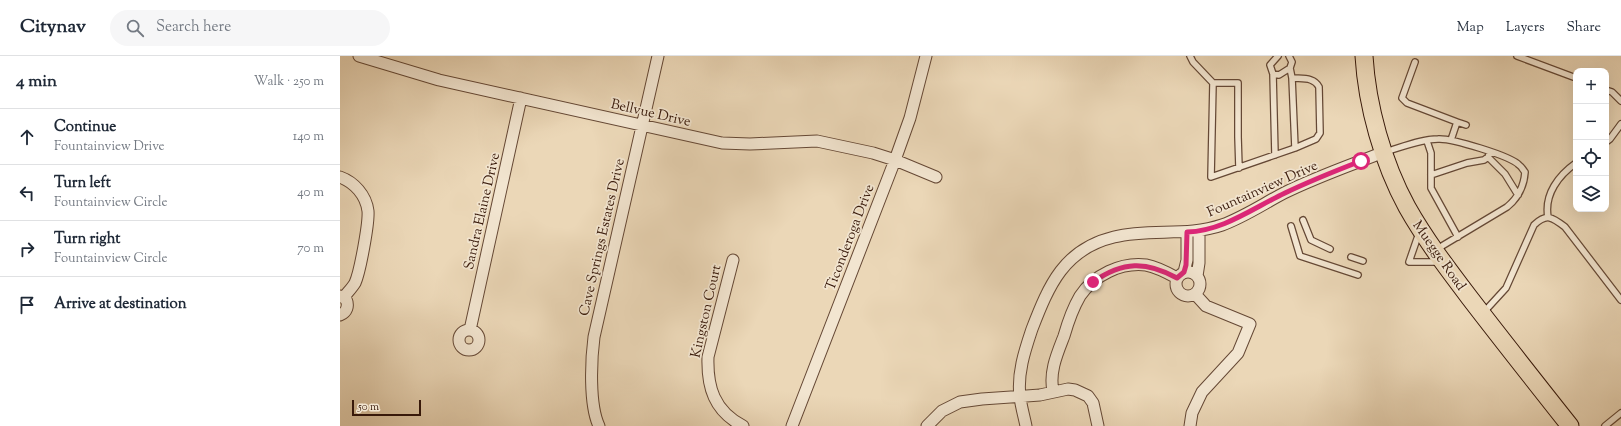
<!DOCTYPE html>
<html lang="en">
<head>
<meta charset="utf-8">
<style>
  body { margin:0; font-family:"Sorts Mill Goudy",serif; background:#f6f6f7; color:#1f2937 }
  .controls { position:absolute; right:12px; top:12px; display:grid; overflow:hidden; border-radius:8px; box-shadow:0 4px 16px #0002 }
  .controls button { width:36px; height:36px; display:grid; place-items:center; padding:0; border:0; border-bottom:1px solid #e0e1e3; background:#fff; color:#1f2937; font:20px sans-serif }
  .scale { position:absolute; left:12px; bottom:10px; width:69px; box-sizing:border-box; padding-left:4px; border:2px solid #38190a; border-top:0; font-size:11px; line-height:14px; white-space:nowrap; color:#38190a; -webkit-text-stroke:3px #f2e5d0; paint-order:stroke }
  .stop { position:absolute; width:12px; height:12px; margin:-9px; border:3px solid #db2777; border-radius:50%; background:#fff }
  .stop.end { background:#db2777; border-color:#fff; box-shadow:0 1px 4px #0008 }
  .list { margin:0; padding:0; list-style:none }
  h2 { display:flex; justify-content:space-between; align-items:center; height:52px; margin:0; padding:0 16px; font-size:17px }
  h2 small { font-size:13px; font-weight:400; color:#747a83 }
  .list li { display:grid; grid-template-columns:26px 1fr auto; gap:12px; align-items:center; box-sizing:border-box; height:56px; padding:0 16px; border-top:1px solid #e0e1e3 }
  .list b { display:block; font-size:15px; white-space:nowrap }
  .list p { margin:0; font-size:13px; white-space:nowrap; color:#747a83 }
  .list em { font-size:13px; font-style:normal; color:#747a83 }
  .icon { flex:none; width:22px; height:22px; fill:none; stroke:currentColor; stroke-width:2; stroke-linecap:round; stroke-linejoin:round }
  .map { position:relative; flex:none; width:1281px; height:370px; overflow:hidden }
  header { display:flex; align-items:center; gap:24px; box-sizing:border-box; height:56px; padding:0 20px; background:#fff; border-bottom:1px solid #e0e1e3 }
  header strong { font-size:19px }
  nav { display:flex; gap:22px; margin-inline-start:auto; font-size:14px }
  .search { width:280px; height:36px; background:#f6f6f7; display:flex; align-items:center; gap:10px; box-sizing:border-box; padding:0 14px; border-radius:22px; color:#747a83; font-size:15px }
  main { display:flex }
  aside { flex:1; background:#fff }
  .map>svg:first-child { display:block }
</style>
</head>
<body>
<header>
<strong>Citynav</strong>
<div class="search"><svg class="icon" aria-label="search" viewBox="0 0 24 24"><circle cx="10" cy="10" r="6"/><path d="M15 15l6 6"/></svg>Search here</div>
<nav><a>Map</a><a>Layers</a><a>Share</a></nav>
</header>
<main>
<aside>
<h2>4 min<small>Walk · 250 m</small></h2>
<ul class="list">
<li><svg class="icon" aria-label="ahead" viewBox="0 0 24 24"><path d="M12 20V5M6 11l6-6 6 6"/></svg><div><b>Continue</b><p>Fountainview Drive</p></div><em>140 m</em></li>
<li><svg class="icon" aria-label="left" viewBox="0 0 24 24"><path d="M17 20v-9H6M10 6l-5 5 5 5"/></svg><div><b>Turn left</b><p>Fountainview Circle</p></div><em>40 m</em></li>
<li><svg class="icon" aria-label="right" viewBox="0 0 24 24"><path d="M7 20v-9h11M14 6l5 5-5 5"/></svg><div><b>Turn right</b><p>Fountainview Circle</p></div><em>70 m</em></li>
<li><svg class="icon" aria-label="arrive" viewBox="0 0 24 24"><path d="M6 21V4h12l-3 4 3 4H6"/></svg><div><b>Arrive at destination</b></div></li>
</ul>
</aside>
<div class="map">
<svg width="1281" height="370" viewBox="0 0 1281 370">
  <rect width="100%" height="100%" fill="#ebd7b7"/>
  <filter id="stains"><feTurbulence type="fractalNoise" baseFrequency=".005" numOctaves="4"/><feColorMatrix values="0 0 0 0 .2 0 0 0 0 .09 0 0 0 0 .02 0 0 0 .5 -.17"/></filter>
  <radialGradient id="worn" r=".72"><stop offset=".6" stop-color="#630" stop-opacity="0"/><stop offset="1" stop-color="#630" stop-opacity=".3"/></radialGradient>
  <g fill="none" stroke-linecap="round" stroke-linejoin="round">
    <defs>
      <path id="lane" d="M850,0L853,6L873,27L871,121L955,92L976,83L980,77L979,31C974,21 963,23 952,22L950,12
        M938,0L930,9L933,18L939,19L950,12L952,6L949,0
        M1177,0L1236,22
        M1075,6L1062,42L1067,47L1117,66L1111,84
        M933,18L935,99
        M952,22L955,92
        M873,27H898V81L899,112
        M1266,34L1272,36L1281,45
        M1117,66L1126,69
        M1087,85L1091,97V132L1118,181
        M1266,86L1270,83L1281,68
        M1045,96C1062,91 1081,83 1098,83C1111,82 1171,100 1179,109C1182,111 1183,114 1185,116C1184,131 1178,142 1167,151L1097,193
        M1148,101L1165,118L1178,139
        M1091,119L1127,107L1144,104L1148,101L1150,96
        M1208,161C1204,138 1219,119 1236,107
        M963,164L971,184L990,193
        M951,170L960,200L1018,219
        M1079,177L1069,206H1099
        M1011,201L1023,205
        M1144,256L1166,232L1194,169C1207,157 1212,161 1225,171L1281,244
        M1265,370L1281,357"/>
      <path id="street" d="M19,0L99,24L382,87L410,88L477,85L533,97L555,104L596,121
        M0,121C14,126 26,139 28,155C29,167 20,216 15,227C12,232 7,237 4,241
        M393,204L368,301C367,331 374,355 403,370
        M836 228a12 12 0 1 1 24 0a12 12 0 1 1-24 0Z
        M844,216L847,204V176
        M857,220L859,207V175
        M0,240L6,243C9,250 7,256 0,259
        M130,274L181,42
        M119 284a10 10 0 1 1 20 0a10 10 0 1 1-20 0Z
        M713,335C709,316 717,298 724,280C728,266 733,252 740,240C754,219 781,206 806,209C817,211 828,217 837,222
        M259,370C249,349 251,304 254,281L318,0
        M452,370L555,104L570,62L586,0
        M587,370L602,355L620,346L642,343L700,339L728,333L735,334L748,340L753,347L758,370
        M686,370C684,360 681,350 680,341C677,317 685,294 692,273C709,229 724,193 774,181C810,172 847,181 882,169C904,161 923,148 944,137C976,121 1011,109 1044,96
        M850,370L852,357L862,336L898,297L910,268L866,250L855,238"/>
      <path id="primary" d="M1024,0C1027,50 1043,107 1067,151C1085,183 1107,212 1129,241C1162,284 1196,327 1230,370"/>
    </defs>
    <use href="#lane" stroke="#654835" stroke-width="8"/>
    <use href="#street" stroke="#654835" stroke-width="13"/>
    <use href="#primary" stroke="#38190a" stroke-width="19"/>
    <use href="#lane" stroke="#f2e5d0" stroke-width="5.5"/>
    <use href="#street" stroke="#f2e5d0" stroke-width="11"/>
    <use href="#primary" stroke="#ebd7b7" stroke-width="17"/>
  </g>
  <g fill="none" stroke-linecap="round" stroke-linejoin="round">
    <path stroke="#db2777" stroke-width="5" d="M753,226C783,205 806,205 837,222L844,216L846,209L847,176C883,175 913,152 945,137C970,125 995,115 1021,105"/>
  </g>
  <g text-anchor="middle" stroke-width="3.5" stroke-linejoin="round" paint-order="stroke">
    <g font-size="14" fill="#38190a" stroke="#f2e5d0">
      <text transform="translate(311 56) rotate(13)" y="5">Bellvue Drive</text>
      <text transform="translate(922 132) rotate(-24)" y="5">Fountainview Drive</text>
      <text transform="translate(141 155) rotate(-77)" y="5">Sandra Elaine Drive</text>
      <text transform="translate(261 181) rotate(-77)" y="5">Cave Springs Estates Drive</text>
      <text transform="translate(509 181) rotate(-69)" y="5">Ticonderoga Drive</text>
      <text transform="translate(1100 199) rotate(55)" y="5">Muegge Road</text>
      <text transform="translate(365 255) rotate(-77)" y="5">Kingston Court</text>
    </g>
  </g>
  <rect width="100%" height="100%" filter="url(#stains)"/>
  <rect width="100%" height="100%" fill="url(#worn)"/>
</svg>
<div class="controls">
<button>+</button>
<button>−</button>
<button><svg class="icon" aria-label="locate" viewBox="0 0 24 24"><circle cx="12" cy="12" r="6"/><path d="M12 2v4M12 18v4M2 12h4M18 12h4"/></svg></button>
<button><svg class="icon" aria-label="layers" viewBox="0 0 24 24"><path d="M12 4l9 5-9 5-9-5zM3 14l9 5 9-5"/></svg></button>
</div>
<div class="scale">50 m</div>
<div class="stop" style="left:1021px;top:105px"></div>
<div class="stop end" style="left:753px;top:226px"></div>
</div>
</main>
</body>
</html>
